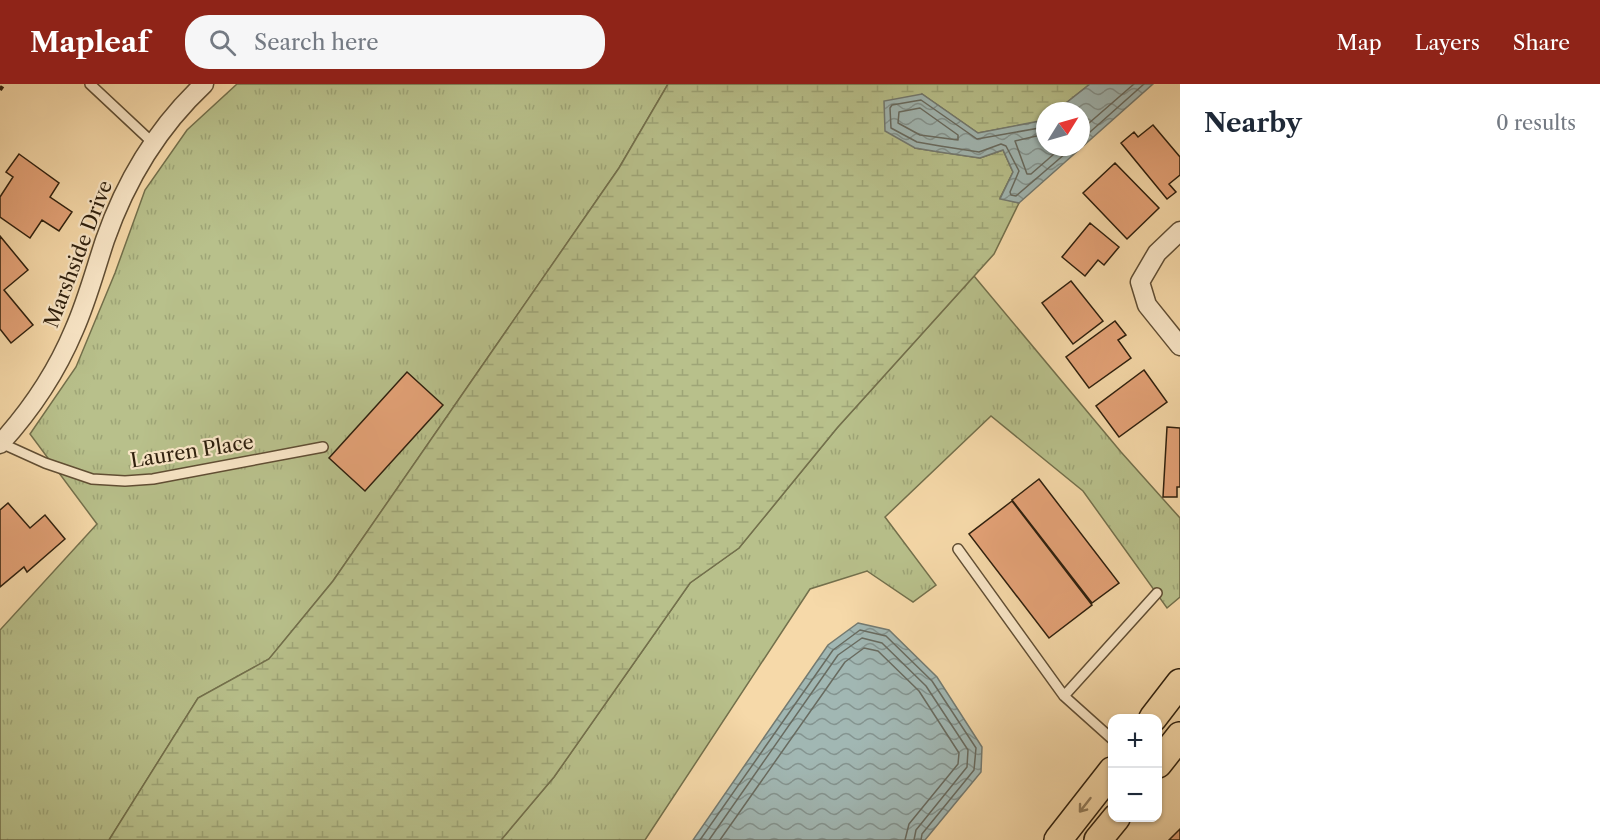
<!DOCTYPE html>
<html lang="en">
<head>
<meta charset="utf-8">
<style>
  body { margin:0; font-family:"Libre Caslon Text",serif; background:#f6f6f7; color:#1f2937 }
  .controls { position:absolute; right:18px; bottom:18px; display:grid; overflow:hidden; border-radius:12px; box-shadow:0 2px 4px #0004 }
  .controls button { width:54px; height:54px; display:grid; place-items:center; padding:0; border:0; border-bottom:2px solid #e0e1e3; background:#fff; color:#1f2937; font:30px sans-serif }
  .compass { position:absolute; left:1036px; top:18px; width:54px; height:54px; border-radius:50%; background:#fff; box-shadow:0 2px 4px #0004; rotate:53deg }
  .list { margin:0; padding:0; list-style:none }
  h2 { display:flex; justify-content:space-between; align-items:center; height:78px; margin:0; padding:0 24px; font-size:26px }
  h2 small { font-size:20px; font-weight:400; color:#747a83 }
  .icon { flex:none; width:33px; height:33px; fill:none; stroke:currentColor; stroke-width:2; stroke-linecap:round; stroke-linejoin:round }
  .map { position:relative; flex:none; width:1180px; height:756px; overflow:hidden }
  header { display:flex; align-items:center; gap:36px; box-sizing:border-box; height:84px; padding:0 30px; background:#8f2418; color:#fff }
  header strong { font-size:28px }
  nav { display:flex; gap:33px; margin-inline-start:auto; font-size:21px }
  .search { width:420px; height:54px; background:#f6f6f7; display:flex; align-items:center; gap:15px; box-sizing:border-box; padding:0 21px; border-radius:24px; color:#747a83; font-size:22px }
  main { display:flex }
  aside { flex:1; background:#fff }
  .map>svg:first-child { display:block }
</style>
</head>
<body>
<header>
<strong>Mapleaf</strong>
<div class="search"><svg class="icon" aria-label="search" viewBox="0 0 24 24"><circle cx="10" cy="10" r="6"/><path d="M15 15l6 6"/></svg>Search here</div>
<nav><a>Map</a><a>Layers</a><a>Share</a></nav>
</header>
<main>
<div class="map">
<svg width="1180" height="756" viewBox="0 0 1180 756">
  <defs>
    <pattern id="grass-tufts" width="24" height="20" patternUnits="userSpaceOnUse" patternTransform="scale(1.5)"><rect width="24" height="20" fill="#b8c08b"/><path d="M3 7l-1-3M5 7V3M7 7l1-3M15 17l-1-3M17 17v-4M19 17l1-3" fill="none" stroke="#9ea577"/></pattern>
    <pattern id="wetland-marsh" width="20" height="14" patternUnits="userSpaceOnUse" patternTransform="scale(1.5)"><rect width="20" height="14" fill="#b8c08b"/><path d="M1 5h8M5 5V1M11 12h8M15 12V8" fill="none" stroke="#9ea577"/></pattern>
    <pattern id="water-waves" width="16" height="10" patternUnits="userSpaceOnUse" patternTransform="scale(1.5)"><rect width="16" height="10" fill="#a1b7b3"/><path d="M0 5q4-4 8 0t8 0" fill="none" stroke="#849490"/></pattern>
  </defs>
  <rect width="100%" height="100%" fill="#f6d9a9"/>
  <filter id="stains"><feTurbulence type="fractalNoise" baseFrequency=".00333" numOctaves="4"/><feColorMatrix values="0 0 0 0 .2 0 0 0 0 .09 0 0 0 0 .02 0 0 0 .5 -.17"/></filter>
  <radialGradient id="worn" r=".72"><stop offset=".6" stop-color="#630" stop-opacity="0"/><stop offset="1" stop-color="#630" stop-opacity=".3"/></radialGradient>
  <path fill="url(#grass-tufts)" stroke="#73704c" stroke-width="1.5" d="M237,0H668L619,84L333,497L269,575L198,614L109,756H0V546L97,440L30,350L76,283L115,189L145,106L187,46Z
    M974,192L1121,368L1180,434V513L1167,524L1083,407L991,332L885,433L936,501L913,518L867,487L810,505L645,756H501L554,693L690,499L739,464L837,344Z"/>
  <path fill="url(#wetland-marsh)" stroke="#73704c" stroke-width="1.5" d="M668,0H1090L1056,27H1045L1044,37L978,49L922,10L915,64L980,74L1003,66L1013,88L1000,114L1019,119L994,170L837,344L739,464L690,499L554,693L501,756H109L198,614L269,575L333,497L619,84Z"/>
  <path fill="url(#water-waves)" stroke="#737a71" stroke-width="1.5" d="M1090,0H1153L1019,119L1000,115L1013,88L1003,66L980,74L939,68L915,64L885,47L884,17L922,10L978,49L1045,36V63H1081V27H1056Z
    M858,539L889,546L937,593L982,663L981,688L925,756H693L828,561Z"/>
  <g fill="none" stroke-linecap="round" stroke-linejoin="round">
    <path stroke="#686b60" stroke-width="1.5" d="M920,24L958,51V56L920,51L898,39L899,28Z
      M1045,43L977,55L921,16L892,21L890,24L891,44L917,58L940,62L979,68L1001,60L1006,62L1019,87L1010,108L1011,111L1016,112L1073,63
      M1081,46L1134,0
      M1045,50L1015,57L1027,90H1031L1062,63
      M1081,56L1144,0
      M700,756L833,566L860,546L886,552L932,597L976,664L974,686L922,750L921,756
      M709,756L838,571L862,554L882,559L926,602L968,666L967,683L916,746L914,756
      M720,756L845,578L864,564L878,567L919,607L959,669L958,680L909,740L905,756"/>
  </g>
  <path fill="#e4a277" stroke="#2e1f0d" stroke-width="1.5" d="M1153,41L1180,73V91L1169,100L1176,108L1167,115L1121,59L1134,48L1138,53Z
    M19,70L59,99L50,113L72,128L59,147L42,136L30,154L0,133V113L13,93L6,88Z
    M1115,79L1159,124L1127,155L1083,109Z
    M1090,139L1119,163L1104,181L1098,176L1085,192L1062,173Z
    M0,152L28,186L4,206L33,241L11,259L0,245Z
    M1071,197L1103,237L1073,260L1042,219Z
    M1115,237L1126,251L1118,256L1131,274L1089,304L1066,273Z
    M1144,286L1167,318L1119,353L1096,322Z
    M407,288L443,321L365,407L329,374Z
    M1167,343L1180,344V403H1177V413H1163Z
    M1039,395L1119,499L1092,519L1012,416Z
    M1012,417L1092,521L1049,554L969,450Z
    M8,419L30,444L45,431L65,455L27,488L24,483L0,503V426Z
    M1180,745V756H1169Z"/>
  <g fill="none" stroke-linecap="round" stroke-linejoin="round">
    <defs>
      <path id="service" d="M90,0L153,59
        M1,359L45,379L92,395L125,397L153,395L323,363
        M958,465L1064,612L1112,655
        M1064,612L1157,509"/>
      <path id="minor" d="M1180,147L1157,169L1140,198L1147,221L1180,262
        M0,360C31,326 56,289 74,246C87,217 95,186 105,156C126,96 158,43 204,0"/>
      <path id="primary" d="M1153,634L1180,599
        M1158,680L1180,652
        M1058,756L1112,687
        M1098,756L1116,734"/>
    </defs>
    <use href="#service" stroke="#604e34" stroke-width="12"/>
    <use href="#minor" stroke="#604e34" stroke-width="21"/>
    <use href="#primary" stroke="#2e1f0d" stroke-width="30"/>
    <path stroke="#2e1f0d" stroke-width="4" stroke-dasharray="4.5 3" stroke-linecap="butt" d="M0,6L4,0"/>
    <use href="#service" stroke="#f9e6c7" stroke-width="9"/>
    <use href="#minor" stroke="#f9e6c7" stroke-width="18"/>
    <use href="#primary" stroke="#f6d9a9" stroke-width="27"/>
  </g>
  <defs><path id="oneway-shaft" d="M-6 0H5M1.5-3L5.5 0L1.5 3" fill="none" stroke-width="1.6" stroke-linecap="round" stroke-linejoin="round" transform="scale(1.5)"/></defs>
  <use stroke="#927c5b" href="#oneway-shaft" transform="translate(1085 721) rotate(128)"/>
  <g text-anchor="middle" stroke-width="4.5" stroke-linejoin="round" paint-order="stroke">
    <g font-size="20" fill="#2e1f0d" stroke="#f9e6c7">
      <text transform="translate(78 170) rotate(-69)" y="7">Marshside Drive</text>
      <text transform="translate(192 367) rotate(-9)" y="7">Lauren Place</text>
    </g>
  </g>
  <rect width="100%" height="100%" filter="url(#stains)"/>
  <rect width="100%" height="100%" fill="url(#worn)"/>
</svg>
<div class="controls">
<button>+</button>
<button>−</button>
</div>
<svg class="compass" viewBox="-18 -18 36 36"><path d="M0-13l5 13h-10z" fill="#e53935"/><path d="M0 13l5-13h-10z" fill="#747a83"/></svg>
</div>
<aside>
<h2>Nearby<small>0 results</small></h2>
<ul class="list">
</ul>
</aside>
</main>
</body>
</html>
